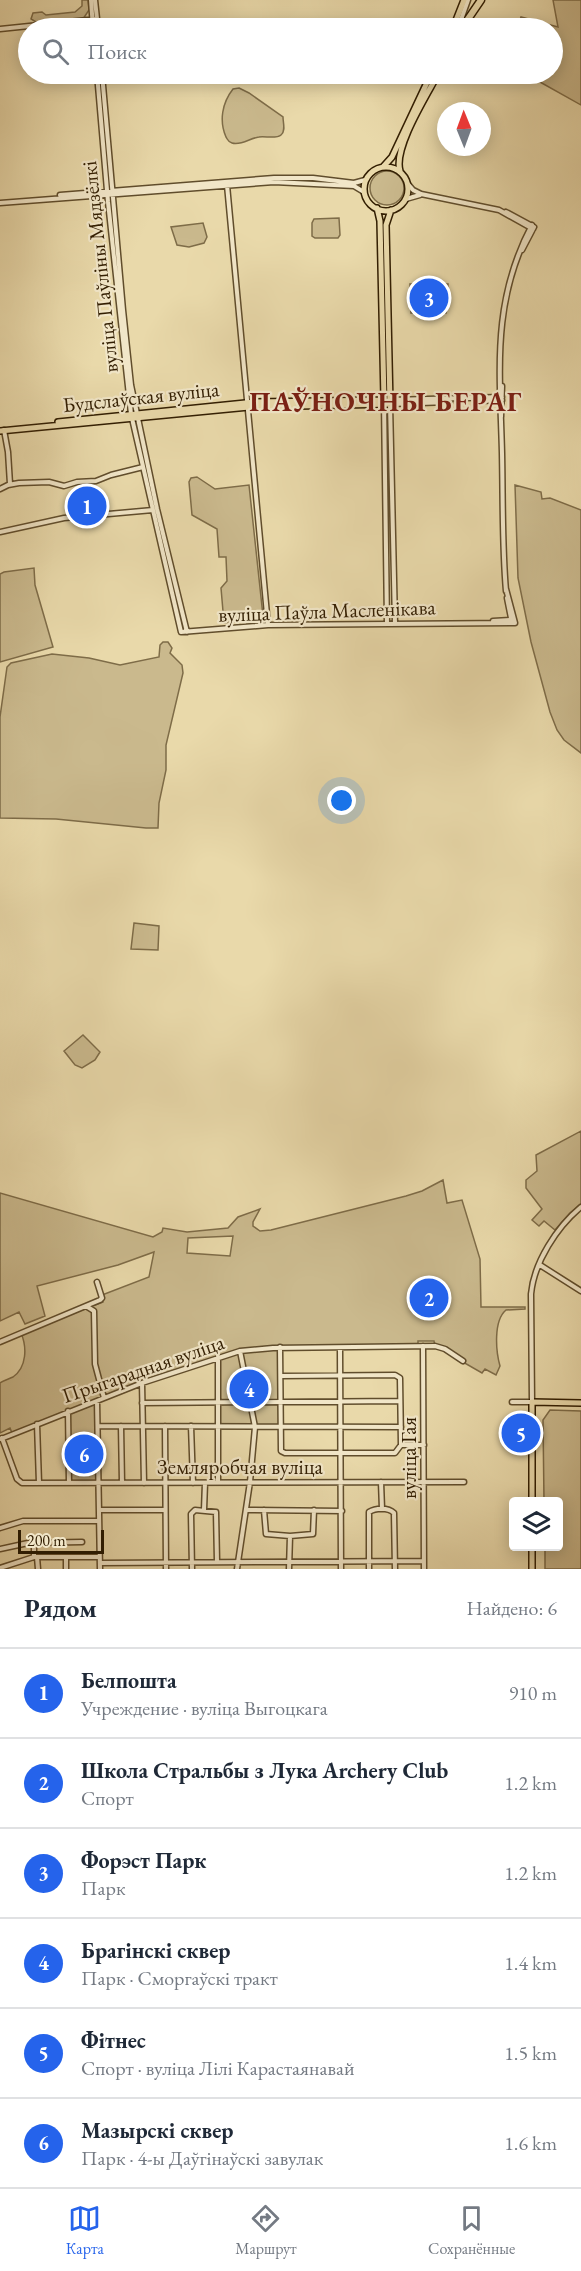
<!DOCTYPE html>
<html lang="ru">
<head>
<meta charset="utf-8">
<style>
  body { margin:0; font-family:"EB Garamond",serif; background:#f2f2f3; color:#1f2937 }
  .controls { position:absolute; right:18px; bottom:18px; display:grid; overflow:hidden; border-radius:6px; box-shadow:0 3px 15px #0003 }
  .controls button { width:54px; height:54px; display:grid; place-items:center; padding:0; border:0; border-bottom:2px solid #e0e1e3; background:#fff; color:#1f2937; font:30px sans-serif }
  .compass { position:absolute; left:437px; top:102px; width:54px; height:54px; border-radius:50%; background:#fff; box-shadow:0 3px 15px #0003; rotate:359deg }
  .scale { position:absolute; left:18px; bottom:15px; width:86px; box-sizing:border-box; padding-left:6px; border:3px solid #321e02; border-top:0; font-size:16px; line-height:21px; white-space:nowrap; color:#321e02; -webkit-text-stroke:4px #f1e6c8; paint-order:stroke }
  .you { position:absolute; left:342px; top:801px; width:21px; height:21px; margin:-15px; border:4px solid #fff; border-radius:50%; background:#1a73e8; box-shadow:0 0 0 9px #1a73e833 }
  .badge { display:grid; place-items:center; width:39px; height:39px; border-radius:50%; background:#2563eb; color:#fff; font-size:20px; font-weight:700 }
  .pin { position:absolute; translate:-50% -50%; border:3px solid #fff; box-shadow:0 2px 6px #0006 }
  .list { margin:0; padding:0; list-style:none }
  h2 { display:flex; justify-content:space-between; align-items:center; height:78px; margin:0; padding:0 24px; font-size:26px }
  h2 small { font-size:20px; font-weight:400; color:#747a83 }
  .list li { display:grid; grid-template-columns:39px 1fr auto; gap:18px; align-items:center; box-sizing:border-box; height:90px; padding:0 24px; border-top:2px solid #e0e1e3 }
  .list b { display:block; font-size:22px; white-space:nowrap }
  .list p { margin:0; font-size:20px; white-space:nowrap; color:#747a83 }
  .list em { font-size:20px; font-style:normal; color:#747a83 }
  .icon { flex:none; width:33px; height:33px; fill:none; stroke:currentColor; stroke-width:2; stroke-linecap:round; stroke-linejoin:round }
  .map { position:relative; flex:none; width:581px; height:1569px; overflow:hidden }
  .search { position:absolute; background:#fff; box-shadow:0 3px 15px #0003; left:18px; right:18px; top:18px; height:66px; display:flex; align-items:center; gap:15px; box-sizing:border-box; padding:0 21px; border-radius:33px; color:#747a83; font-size:22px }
  .sheet { height:618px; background:#fff }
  nav { display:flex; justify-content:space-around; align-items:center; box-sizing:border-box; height:84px; border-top:2px solid #e0e1e3; background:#fff; font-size:16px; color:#747a83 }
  nav a { display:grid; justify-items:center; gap:3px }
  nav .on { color:#2563eb }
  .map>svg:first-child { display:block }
</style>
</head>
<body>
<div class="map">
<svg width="581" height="1569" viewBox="0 0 581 1569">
  <rect width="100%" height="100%" fill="#e9d9aa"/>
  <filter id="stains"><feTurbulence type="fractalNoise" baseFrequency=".00333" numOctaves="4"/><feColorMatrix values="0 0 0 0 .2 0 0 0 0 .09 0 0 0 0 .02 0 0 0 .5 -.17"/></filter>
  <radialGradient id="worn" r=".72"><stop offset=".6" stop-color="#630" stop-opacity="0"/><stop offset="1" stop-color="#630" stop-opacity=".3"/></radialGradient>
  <path fill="#cab98d" stroke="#7e6c48" stroke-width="1.5" fill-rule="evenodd" d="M82,0H88L89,10L83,19L36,22L31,19L33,13L42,12L46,15L75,12L82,6Z
    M553,0H581V105L540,82L519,74H552V28H517L521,17L558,27Z
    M239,88L249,93L283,117C283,123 286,131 281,135C277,139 265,136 259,137C250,138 241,146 232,143C228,142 228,140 226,137C219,121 222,103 233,89Z
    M370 188a17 17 0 1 1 34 0a17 17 0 1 1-34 0Z
    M339,218L340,235L338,238H315L312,236V223L314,219Z
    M203,223L207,237L204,243L189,247L177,245L171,227Z
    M410,284H448L446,313H411Z
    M197,477L215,489L249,485L263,616L260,619L224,623L221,588L227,581L226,557H219L217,529L192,515L189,482L191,478Z
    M515,485L541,492L542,499L550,498L581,510V753L564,740L557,730L550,712L531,642L518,578Z
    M34,568L35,585L53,647L0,662V574L4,572Z
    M163,642H168L172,648L170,653L182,665L183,673L166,745V770L159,803L158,828H146L56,819L0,818V717L7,667L11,663L52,654L89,658L120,665L159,657L160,645Z
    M134,923L159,926L158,950L131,949Z
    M83,1035L100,1052L95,1060L82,1068L75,1065L64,1051Z
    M581,1131V1204L570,1213L555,1230L544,1221L539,1226L532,1220L542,1209L526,1188V1180L537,1171L536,1155Z
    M443,1180L447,1203L462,1200L480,1259L481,1307H525V1309L506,1310C493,1321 496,1352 500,1366L496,1375L485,1369L482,1373L435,1346L434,1341H418V1346L280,1347L281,1427H217V1357L172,1371L97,1400L99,1483H69L68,1411L12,1433L10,1428L0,1433V1383C4,1380 9,1379 13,1377C27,1367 27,1347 21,1333L103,1302L102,1295L149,1277L154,1252L118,1265L37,1286L45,1316L25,1324L19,1312L0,1321V1193L153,1237L162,1232L163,1228L187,1232L228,1228L238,1217L260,1209L253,1222V1226L260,1231L271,1230L406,1196L422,1191ZM233,1236L230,1256L187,1253L188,1238Z
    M550,1410L581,1411V1569H545V1547L558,1546V1502L544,1501L543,1420Z"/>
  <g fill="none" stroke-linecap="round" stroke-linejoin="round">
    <defs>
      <path id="minor" d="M91,0L93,28
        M95,0L98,28
        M38,26L97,23
        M458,28L468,0
        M0,29L97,19
        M97,74L108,202L131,414L181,632L268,625L515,623L506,589
        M102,74L123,310L131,385L157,509L187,632
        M408,184L413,190L421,194L499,210L533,229
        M227,185L268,625
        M60,195L274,178H313L354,183L365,180
        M406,199L420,195
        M0,203L274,182L354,186L364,192
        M506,212L534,227L522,250
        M390,400L502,397
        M481,401L502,400
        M384,402L387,623
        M501,417L502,386
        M4,430L8,452L10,484
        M0,489L8,485L19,483L49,482L64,486L77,482L96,481L111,475L143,467
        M0,532L64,518L153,510
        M506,591C502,545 503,499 502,453C500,371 491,302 532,225
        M507,598L512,623
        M493,621L512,620
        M395,623L390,404L450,402
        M540,1265L581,1291
        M86,1306L94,1311L95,1364L104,1398
        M0,1342L100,1300L102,1298L97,1282
        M423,1346L424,1569
        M280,1347L281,1451L285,1453H395L401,1445H424
        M340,1348L341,1569
        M281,1376L395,1375L400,1378L401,1445
        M142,1383L144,1483
        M97,1401L100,1569
        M512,1402H532L531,1294C534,1262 557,1227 581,1207
        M142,1403L399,1401
        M68,1411L69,1483
        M37,1424L39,1483
        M98,1426L401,1427
        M121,1426L122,1483
        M165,1426L166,1569
        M191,1426L193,1483
        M2,1438L17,1479L22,1483L464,1482
        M1,1439L142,1383L240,1351L273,1348L435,1346L445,1349L463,1361
        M218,1482V1357
        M381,1482L382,1509
        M99,1510H165
        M204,1510L205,1483
        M247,1510L342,1511
        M264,1510L266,1534L290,1536L313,1534L314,1510
        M0,1528L23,1521H99
        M34,1543V1557
        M0,1549L28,1543L82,1542
        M37,1557L38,1569
        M100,1563L424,1561
        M0,1568L34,1557H99
        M66,1569V1558
        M192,1569L191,1514L195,1510L216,1512L217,1561
        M237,1569L250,1482L255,1427L240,1351
        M289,1569L290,1536
        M369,1569V1512C375,1508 388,1507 394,1513L395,1569"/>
      <path id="major" d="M453,28L464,0
        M364 189a22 22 0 1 1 44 0a22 22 0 1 1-44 0Z
        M383,167L392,157L431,74
        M400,171C393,148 427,95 438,74
        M58,422L255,402L384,400L380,221L377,208
        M0,431L249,407L390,404L386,225L391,210
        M532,1502V1402L581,1403
        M532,1546V1569"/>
      <path id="highway" d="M466,22L481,0"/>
    </defs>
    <use href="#minor" stroke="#604d2c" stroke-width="7"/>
    <use href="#major" stroke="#321e02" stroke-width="8"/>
    <use href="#highway" stroke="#321e02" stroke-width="9"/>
    <use href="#minor" stroke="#f1e6c8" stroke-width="4"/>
    <use href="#major" stroke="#e9d9aa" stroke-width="5"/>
    <use href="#highway" stroke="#e9d9aa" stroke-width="6"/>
  </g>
  <g text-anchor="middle" stroke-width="4.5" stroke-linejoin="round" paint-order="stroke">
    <g font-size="21" fill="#321e02" stroke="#f1e6c8">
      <text transform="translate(100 267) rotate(-96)" y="7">вуліца Паўліны Мядзёлкі</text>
      <text transform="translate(141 397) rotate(-6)" y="7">Будслаўская вуліца</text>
      <text transform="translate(327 611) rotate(-2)" y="7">вуліца Паўла Масленікава</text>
      <text transform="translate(143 1369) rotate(-19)" y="7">Прыгарадная вуліца</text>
      <text transform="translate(409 1458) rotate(-90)" y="7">вуліца Гая</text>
      <text x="240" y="1474">Земляробчая вуліца</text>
    </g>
    <g font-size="27" font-weight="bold" letter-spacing="1.5" fill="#7a1f14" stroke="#f1e6c8">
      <text x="386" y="411">ПАЎНОЧНЫ БЕРАГ</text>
    </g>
  </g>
  <rect width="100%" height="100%" filter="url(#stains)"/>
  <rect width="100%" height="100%" fill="url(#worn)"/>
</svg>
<div class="controls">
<button><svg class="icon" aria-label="layers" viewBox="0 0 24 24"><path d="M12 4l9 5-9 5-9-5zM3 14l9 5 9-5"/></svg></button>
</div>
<svg class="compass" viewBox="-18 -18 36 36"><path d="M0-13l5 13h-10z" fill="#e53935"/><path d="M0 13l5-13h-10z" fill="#747a83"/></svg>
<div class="scale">200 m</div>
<div class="you"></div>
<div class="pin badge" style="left:87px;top:506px">1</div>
<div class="pin badge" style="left:429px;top:1298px">2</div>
<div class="pin badge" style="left:429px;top:298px">3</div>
<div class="pin badge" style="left:249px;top:1389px">4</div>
<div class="pin badge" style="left:521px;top:1433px">5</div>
<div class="pin badge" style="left:84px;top:1454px">6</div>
<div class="search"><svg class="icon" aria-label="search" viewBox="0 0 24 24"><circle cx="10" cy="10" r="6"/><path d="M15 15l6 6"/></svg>Поиск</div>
</div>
<section class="sheet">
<h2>Рядом<small>Найдено: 6</small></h2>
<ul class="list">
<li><span class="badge">1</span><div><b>Белпошта</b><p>Учреждение · вуліца Выгоцкага</p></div><em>910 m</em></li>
<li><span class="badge">2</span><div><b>Школа Стральбы з Лука Archery Club</b><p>Спорт</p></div><em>1.2 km</em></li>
<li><span class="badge">3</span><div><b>Форэст Парк</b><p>Парк</p></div><em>1.2 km</em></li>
<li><span class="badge">4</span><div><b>Брагінскі сквер</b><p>Парк · Сморгаўскі тракт</p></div><em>1.4 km</em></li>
<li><span class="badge">5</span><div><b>Фітнес</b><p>Спорт · вуліца Лілі Карастаянавай</p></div><em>1.5 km</em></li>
<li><span class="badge">6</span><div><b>Мазырскі сквер</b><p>Парк · 4-ы Даўгінаўскі завулак</p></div><em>1.6 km</em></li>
</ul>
</section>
<nav>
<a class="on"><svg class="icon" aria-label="map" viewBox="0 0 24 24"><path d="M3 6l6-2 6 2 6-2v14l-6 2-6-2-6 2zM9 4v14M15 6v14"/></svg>Карта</a>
<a><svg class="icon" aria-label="directions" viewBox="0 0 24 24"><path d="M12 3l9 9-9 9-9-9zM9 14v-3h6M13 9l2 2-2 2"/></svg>Маршрут</a>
<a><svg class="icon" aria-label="saved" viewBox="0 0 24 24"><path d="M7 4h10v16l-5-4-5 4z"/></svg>Сохранённые</a>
</nav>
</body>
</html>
